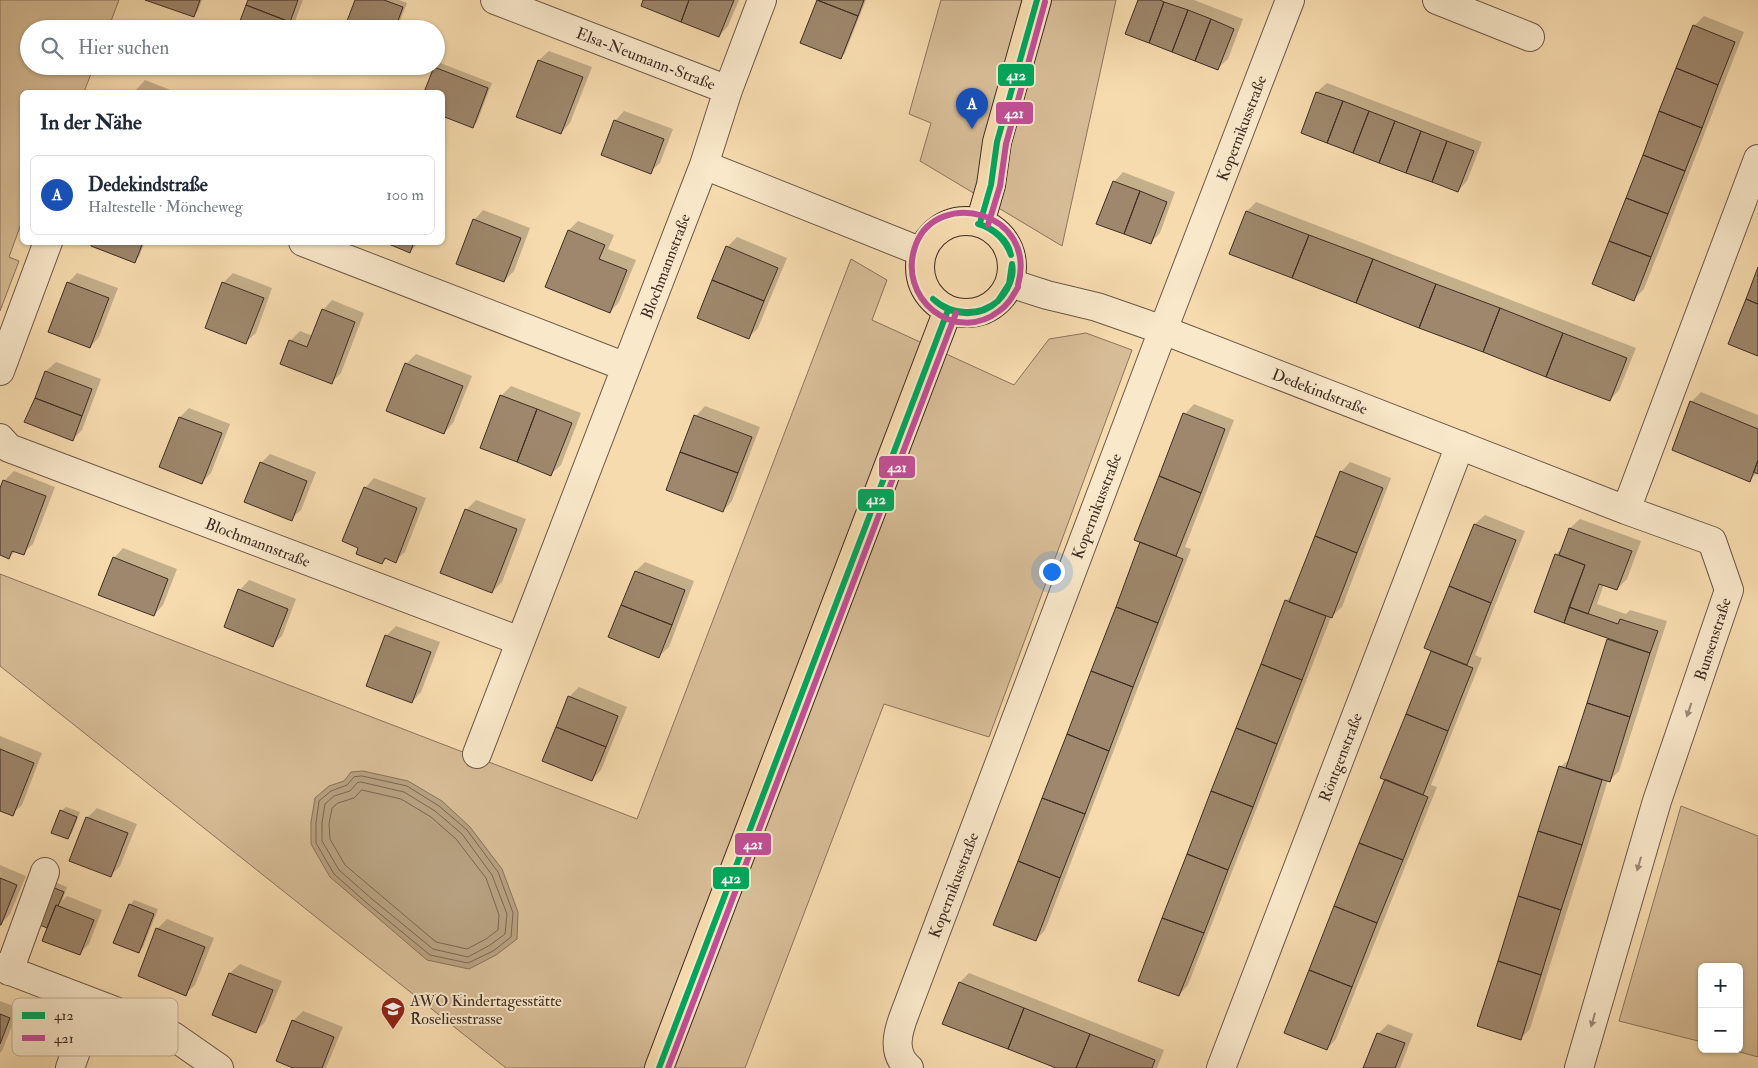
<!DOCTYPE html>
<html lang="de">
<head>
<meta charset="utf-8">
<style>
  body { margin:0; font-family:"IM FELL Double Pica",serif; background:#f6f6f7; color:#1f2937 }
  .controls { position:absolute; right:15px; bottom:15px; display:grid; overflow:hidden; border-radius:8px; box-shadow:0 1px 4px #0004 }
  .controls button { width:45px; height:45px; display:grid; place-items:center; padding:0; border:0; border-bottom:1px solid #e0e1e3; background:#fff; color:#1f2937; font:25px sans-serif }
  .you { position:absolute; left:1051px; top:571px; width:18px; height:18px; margin:-12px; border:4px solid #fff; border-radius:50%; background:#1a73e8; box-shadow:0 0 0 8px #1a73e833 }
  .badge { display:grid; place-items:center; width:32px; height:32px; border-radius:50%; background:#ea580c; color:#fff; font-size:16px; font-weight:700 }
  .pin { position:absolute; translate:-50% -41px; filter:drop-shadow(0 1px 2px #0008) }
  .pin::after { content:''; position:absolute; top:26px; width:18px; height:15px; background:inherit; clip-path:polygon(0 0,100% 0,50% 100%) }
  .list { margin:0; padding:0; list-style:none }
  h2 { display:flex; justify-content:space-between; align-items:center; height:65px; margin:0; padding:0 20px; font-size:21px }
  h2 small { font-size:16px; font-weight:400; color:#747a83 }
  .list li { display:grid; grid-template-columns:32px 1fr auto; gap:15px; align-items:center; box-sizing:border-box; height:80px; margin:0 10px 10px; padding:0 10px; border:1px solid #e0e1e3; border-radius:8px }
  .list b { display:block; font-size:19px; white-space:nowrap }
  .list p { margin:0; font-size:16px; white-space:nowrap; color:#747a83 }
  .list em { font-size:16px; font-style:normal; color:#747a83 }
  .icon { flex:none; width:28px; height:28px; fill:none; stroke:currentColor; stroke-width:2; stroke-linecap:round; stroke-linejoin:round }
  .map { position:relative; flex:none; width:1758px; height:1068px; overflow:hidden }
  .search { position:absolute; background:#fff; box-shadow:0 1px 4px #0004; left:20px; top:20px; width:425px; height:55px; display:flex; align-items:center; gap:12px; box-sizing:border-box; padding:0 18px; border-radius:28px; color:#747a83; font-size:19px }
  .panel { position:absolute; background:#fff; box-shadow:0 1px 4px #0004; left:20px; top:90px; width:425px; height:155px; border-radius:8px }
  .map>svg:first-child { display:block }
</style>
</head>
<body>
<div class="map">
<svg width="1758" height="1068" viewBox="0 0 1758 1068">
  <rect width="100%" height="100%" fill="#f6dbae"/>
  <filter id="stains"><feTurbulence type="fractalNoise" baseFrequency=".004" numOctaves="4"/><feColorMatrix values="0 0 0 0 .2 0 0 0 0 .09 0 0 0 0 .02 0 0 0 .5 -.17"/></filter>
  <radialGradient id="worn" r=".72"><stop offset=".6" stop-color="#630" stop-opacity="0"/><stop offset="1" stop-color="#630" stop-opacity=".3"/></radialGradient>
  <path fill="#d7bd97" stroke="#8a755e" d="M0,0H119L108,29H29V66H94L84,92H22V221L9,257L19,261L0,311Z
    M941,0H1116L1062,246L920,161L931,123L909,114Z
    M851,259L887,280L872,320L1014,385L1049,339L1086,333L1132,350L989,737L884,704L745,1068H506L0,666V574L637,819Z
    M1681,806L1758,836V1057L1729,1049H1739V967H1702V1042L1619,1021Z"/>
  <path fill="#b7a07f" stroke="#87725b" d="M363,771L408,781L442,801L470,827L502,869L518,912L517,939L496,955L469,969L427,960L330,877L311,844V822L315,798L329,786L344,781L351,772Z"/>
  <path fill="#0003" d="M149,0H202L198,11L193,16Z
    M250,0H303L292,29H238Z
    M356,0H399L407,3L397,29H345Z
    M645,0H739L728,26L719,36Z
    M818,0H866L845,53L841,58Z
    M1139,0H1194L1243,19L1228,59L1218,68Z
    M1704,16L1744,32L1644,289L1634,299L1694,26Z
    M549,51L592,67L570,123L561,133L517,116L539,60Z
    M440,63L492,83L477,122L473,127L442,92H426L435,67Z
    M145,80L176,92H134Z
    M1327,83L1482,142L1467,181L1458,191L1302,132L1317,92Z
    M624,111L673,129L660,163L650,172L615,121Z
    M1123,172L1175,192L1160,233L1150,243L1114,182Z
    M442,173L445,174L442,182Z
    M1256,202L1636,348L1619,390L1610,400L1247,211Z
    M483,210L530,228L514,271L504,281L474,220Z
    M578,221L614,235L608,249L636,260L619,302L610,312L569,230Z
    M737,237L787,258L758,328L748,338L727,247Z
    M94,242H145L139,257L134,261Z
    M387,242H419L410,252Z
    M77,273L118,288L99,337L90,347L68,283Z
    M233,273L272,288L256,333L246,342L223,283Z
    M332,300L364,313L341,373L331,383L290,341L300,331L313,336L323,310Z
    M416,354L472,376L453,423L444,433L406,364Z
    M56,362L101,379L82,430L73,439L46,371Z
    M511,386L581,413L561,465L551,474L501,396Z
    M1701,392L1758,415V472L1749,481L1691,402Z
    M1194,404L1234,420L1185,547L1191,549L1045,930L1036,940L1142,542L1185,414Z
    M705,406L760,427L732,501L723,511L696,416Z
    M189,408L230,424L211,473L202,482L160,466L180,417Z
    M270,454L316,472L301,510L291,519L261,463Z
    M1350,462L1391,478L1342,607L1331,617L1188,985L1179,995L1286,601L1294,593L1341,472Z
    M14,471L55,487L33,544L23,553L16,551L9,557L0,554V492L4,481Z
    M374,478L426,498L405,552L395,561L387,558L382,563L365,488Z
    M476,500L526,519L502,582L492,592L466,510Z
    M1485,515L1525,531L1475,655L1482,658L1431,785L1437,787L1336,1039L1327,1049L1386,779L1382,777L1432,650L1426,648L1475,524Z
    M1580,519L1641,541L1627,579L1617,589L1604,584L1597,604L1626,614L1630,610L1667,621L1619,771L1609,781L1608,780L1530,1029L1521,1038L1560,767L1571,758L1608,638L1535,611L1556,554L1563,548L1570,528Z
    M123,548L177,569L163,605L154,615L114,558Z
    M645,562L694,581L669,647L659,656L609,637L636,571Z
    M249,580L296,599L282,636L272,645L240,590Z
    M396,626L440,642L421,692L412,702L386,636Z
    M579,687L627,707L601,770L592,780L569,697Z
    M0,736L42,753L22,805L12,814L0,809Z
    M66,807L80,812L72,833L68,838L61,811Z
    M97,808L137,824L120,866L110,876L87,818Z
    M0,865L26,876L10,914L1,924Z
    M55,882L67,887L62,901L67,896L102,910L89,944L79,954L49,928L36,923Z
    M134,900L158,909L143,947L139,951L130,905Z
    M167,919L214,938L195,985L185,994L157,929Z
    M240,964L282,981L265,1022L256,1031L214,1015L230,973Z
    M969,973L1164,1050L1157,1068H1059L960,982Z
    M0,1001L19,1008L2,1051L0,1053Z
    M303,1011L343,1027L326,1068H296L293,1021Z
    M1388,1024L1413,1034L1400,1068H1365L1378,1034Z"/>
  <g fill="none" stroke-linecap="round" stroke-linejoin="round">
    <path stroke="#7a6652" stroke-width="1" d="M362,776L407,786L439,806L467,830L498,872L513,913L511,937L493,951L468,963L430,955L368,904L334,874L316,843V823L319,801L331,791L347,785L354,777Z
      M361,782L404,792L435,811L462,834L492,875L507,914L505,934L490,945L468,957L433,949L372,899L339,870L322,841V823L325,804L334,796L350,791L357,783Z
      M362,790L401,799L431,817L456,839L486,878L499,915L498,930L486,939L467,949L436,942L345,865L330,839L329,824L332,808L338,803L354,798Z"/>
  </g>
  <path fill="#9e876c" stroke="#3e2d25" d="M145,0H200L194,17Z
    M248,0H298L290,22L246,5Z
    M355,0H384L403,7L395,29H344Z
    M643,0H689L681,22L641,6Z
    M689,0H734L719,37L681,22Z
    M817,0L858,16L841,59L800,43Z
    M817,0H864L858,16Z
    M1138,0H1160L1164,2L1149,43L1125,34Z
    M1164,2L1188,10L1172,52L1149,43Z
    M246,5L290,22L287,29H237Z
    M1188,10L1211,19L1195,61L1172,52Z
    M1211,19L1234,29L1218,70L1195,61Z
    M1693,25L1735,42L1718,85L1676,68Z
    M538,60L583,77L561,134L516,117Z
    M434,67L488,88L473,128L442,116V92H424Z
    M1676,68L1718,85L1702,128L1659,111Z
    M1316,92L1343,101L1327,143L1301,133Z
    M1343,101L1369,111L1353,153L1327,143Z
    M1369,111L1395,121L1379,163L1353,153Z
    M1659,111L1702,128L1685,171L1643,155Z
    M614,120L664,139L651,174L601,155Z
    M1395,121L1421,131L1406,173L1379,163Z
    M1421,131L1447,141L1432,182L1406,173Z
    M1447,141L1474,151L1458,192L1432,182Z
    M1643,155L1685,171L1668,214L1626,198Z
    M1113,181L1140,191L1124,234L1096,224Z
    M1140,191L1167,202L1151,244L1124,234Z
    M1626,198L1668,214L1651,257L1609,241Z
    M1246,211L1309,235L1292,278L1229,254Z
    M473,219L521,238L504,282L456,264Z
    M568,230L605,245L599,259L627,270L610,313L545,287Z
    M1309,235L1373,259L1356,303L1292,278Z
    M1609,241L1651,257L1634,301L1592,284Z
    M92,242H143L135,263L91,246Z
    M384,242H414L410,253Z
    M726,246L778,268L764,301L712,280Z
    M1373,259L1436,284L1419,328L1356,303Z
    M1758,267V304L1746,299Z
    M712,280L764,301L749,339L697,318Z
    M67,282L109,298L90,348L48,332Z
    M222,282L264,298L246,344L205,328Z
    M1436,284L1500,308L1483,352L1419,328Z
    M1746,299L1758,304V356L1728,344Z
    M1500,308L1563,333L1546,377L1483,352Z
    M322,309L355,322L332,384L280,364L289,340L307,347Z
    M1563,333L1627,358L1610,401L1546,377Z
    M405,363L463,386L444,434L386,411Z
    M45,371L92,389L82,416L35,398Z
    M500,395L537,409L517,462L480,448Z
    M35,398L82,416L73,441L24,422Z
    M1690,401L1758,429V460L1750,482L1672,450Z
    M537,409L572,423L551,476L517,462Z
    M1183,413L1225,429L1201,493L1159,476Z
    M694,415L752,437L738,473L680,452Z
    M179,417L222,433L202,484L159,467Z
    M680,452L738,473L723,512L666,490Z
    M1758,460V474L1754,472Z
    M260,462L307,481L292,521L244,502Z
    M1340,471L1383,488L1357,553L1315,536Z
    M1159,476L1201,493L1176,556L1134,540Z
    M3,480L46,496L24,555L12,551L9,559L0,555V488Z
    M364,487L417,508L396,563L385,558L382,564L356,554L358,548L342,541Z
    M465,509L517,529L492,593L440,573Z
    M1474,524L1516,540L1491,603L1449,586Z
    M1569,528L1632,551L1617,590L1599,584L1588,614L1569,607L1585,565L1559,555Z
    M1315,536L1357,553L1332,618L1289,602Z
    M1140,542L1183,559L1158,623L1116,607Z
    M1555,554L1585,565L1564,623L1534,612Z
    M113,557L168,579L154,616L98,595Z
    M635,571L685,590L672,625L621,605Z
    M1449,586L1491,603L1467,665L1424,648Z
    M238,589L288,609L273,647L224,627Z
    M1285,600L1326,616L1302,680L1261,664Z
    M621,605L672,625L659,658L608,637Z
    M1116,607L1158,623L1133,687L1091,671Z
    M1569,607L1618,624L1620,619L1658,631L1650,653L1564,623Z
    M385,635L431,652L412,703L366,686Z
    M1607,639L1650,653L1630,717L1587,703Z
    M1431,651L1473,668L1448,731L1406,714Z
    M1261,664L1302,680L1277,744L1236,728Z
    M1091,671L1133,687L1109,751L1067,734Z
    M568,696L618,716L606,747L556,727Z
    M1587,703L1630,717L1610,782L1566,768Z
    M1406,714L1448,731L1423,795L1380,778Z
    M556,727L606,747L592,781L542,761Z
    M1236,728L1277,744L1253,807L1211,791Z
    M1067,734L1109,751L1085,814L1042,798Z
    M0,749L34,763L13,816L0,811Z
    M1559,766L1602,780L1582,845L1538,831Z
    M1385,779L1428,797L1403,860L1359,843Z
    M1211,791L1253,807L1228,870L1187,854Z
    M1042,798L1085,814L1060,878L1018,861Z
    M60,810L77,817L68,839L51,833Z
    M86,817L128,833L111,877L69,861Z
    M1538,831L1582,845L1561,910L1518,896Z
    M1359,843L1403,860L1377,923L1334,906Z
    M1187,854L1228,870L1204,933L1162,918Z
    M1018,861L1060,878L1036,941L993,925Z
    M0,878L17,885L1,925H0Z
    M50,886L64,892L58,906L56,905L47,928L35,923Z
    M1518,896L1561,910L1541,975L1498,961Z
    M129,904L154,914L139,953L113,943Z
    M56,905L94,920L80,955L42,941Z
    M1334,906L1377,923L1352,987L1309,970Z
    M1162,918L1204,933L1179,996L1138,981Z
    M156,928L205,947L186,996L138,976Z
    M1498,961L1541,975L1521,1040L1477,1026Z
    M1309,970L1352,987L1327,1050L1284,1033Z
    M229,973L273,990L256,1033L212,1015Z
    M959,982L1024,1008L1008,1049L942,1024Z
    M1024,1008L1090,1034L1076,1068H1056L1008,1049Z
    M0,1014L10,1018L0,1044Z
    M292,1020L334,1037L322,1068H293L276,1061Z
    M1377,1033L1405,1043L1395,1068H1363Z
    M1090,1034L1155,1060L1152,1068H1076Z"/>
  <g fill="none" stroke-linecap="round" stroke-linejoin="round">
    <defs>
      <path id="minor" d="M495,0L728,90L704,165L922,252
        M1437,0L1530,37
        M728,90L762,0
        M303,242L626,367
        M1010,283L1047,295L1097,307L1163,330L1626,510
        M0,371L48,242
        M0,438L9,448L520,641
        M477,754L704,165
        M0,967L144,1022L173,1036L219,1068
        M9,971L45,872
        M70,1068L93,1003
        M909,1068C891,1053 898,1031 905,1013L1163,330L1290,0
        M1221,1068L1460,445
        M1579,1068L1657,801L1729,590L1712,541L1626,510L1758,159"/>
      <path id="major" d="M920 267a46 46 0 1 1 92 0a46 46 0 1 1-92 0Z
        M980,223L991,185L997,142L1037,0
        M659,1068L948,310"/>
    </defs>
    <use href="#minor" stroke="#6c5847" stroke-width="30"/>
    <use href="#major" stroke="#3e2d25" stroke-width="30"/>
    <use href="#minor" stroke="#f9e8ca" stroke-width="28"/>
    <use href="#major" stroke="#f6dbae" stroke-width="28"/>
    <defs>
      <path id="bus-1" d="M980,223L991,185L997,142L1037,0
        M978,224C993,228 1008,239 1011,255
        M978,224C994,229 1005,239 1011,255
        M933,299C952,315 978,317 998,301
        M933,299C950,316 979,319 998,301
        M998,301L1009,284L1012,264
        M998,301C1007,292 1015,277 1012,264
        M659,1068L948,310"/>
      <path id="bus-2" d="M988,225L1000,186L1006,144L1045,2
        M1018,287C1012,297 1008,305 999,311C956,345 895,299 916,244C938,188 1038,211 1018,285
        M668,1068L956,313"/>
    </defs>
    <use href="#bus-1" stroke="#f9e8ca" stroke-width="10"/>
    <use href="#bus-2" stroke="#f9e8ca" stroke-width="10"/>
    <use href="#bus-1" stroke="#00a75c" stroke-width="6"/>
    <use href="#bus-2" stroke="#c24f97" stroke-width="6"/>
  </g>
  <defs><path id="oneway-solid" d="M-6-.8H1V-3.2L6.5 0L1 3.2V.8H-6Z" transform="scale(1.25)"/></defs>
  <g fill="#9c8a78">
    <use href="#oneway-solid" transform="translate(1689 710) rotate(109)"/>
    <use href="#oneway-solid" transform="translate(1639 864) rotate(106)"/>
    <use href="#oneway-solid" transform="translate(1593 1020) rotate(106)"/>
  </g>
  <defs>
    <symbol id="school-pin" viewBox="-11 -11 22 30"><path d="M0 17L-7.5 6A9.5 9.5 0 1 1 7.5 6Z" fill="#8f2418" stroke="#f9e8ca"/><path d="M0-5L7-2L0 1L-7-2ZM-4 1L0 2.5L4 1V4Q0 6-4 4Z" fill="#fff"/></symbol>
  </defs>
  <g fill-rule="evenodd">
    <use href="#school-pin" x="379" y="995" width="28" height="38"/>
  </g>
  <g text-anchor="middle" stroke-width="4" stroke-linejoin="round" paint-order="stroke">
    <g font-size="16" fill="#3e2d25" stroke="#f9e8ca">
      <text transform="translate(646 58) rotate(21)" y="6">Elsa-Neumann-Straße</text>
      <text transform="translate(1241 128) rotate(-69)" y="6">Kopernikusstraße</text>
      <text transform="translate(665 266) rotate(-69)" y="6">Blochmannstraße</text>
      <text transform="translate(1320 391) rotate(21)" y="6">Dedekindstraße</text>
      <text transform="translate(1096 506) rotate(-69)" y="6">Kopernikusstraße</text>
      <text transform="translate(258 542) rotate(21)" y="6">Blochmannstraße</text>
      <text transform="translate(1712 639) rotate(-72)" y="6">Bunsenstraße</text>
      <text transform="translate(1340 757) rotate(-69)" y="6">Röntgenstraße</text>
      <text transform="translate(953 885) rotate(-69)" y="6">Kopernikusstraße</text>
    </g>
    <g font-size="16" fill="#3e2d25" stroke="#f9e8ca" text-anchor="start">
      <text x="410" y="1006">AWO Kindertagesstätte<tspan x="410" dy="18">Roseliesstrasse</tspan></text>
    </g>
  </g>
  <rect x="12" y="998" width="166" height="58" rx="8" fill="#f9e8ca" stroke="#c1b098" stroke-width="1"/>
  <rect x="22" y="1012" width="23" height="7" fill="#00a75c"/>
  <rect x="22" y="1035" width="23" height="6" fill="#c24f97"/>
  <g font-size="14" fill="#3e2d25">
    <text x="54" y="1020">412</text>
    <text x="54" y="1043">421</text>
  </g>
  <g stroke="#f9e8ca" stroke-width="2">
    <rect x="997" y="63" width="38" height="24" rx="5" fill="#00a75c"/>
    <rect x="995" y="101" width="39" height="24" rx="5" fill="#c24f97"/>
    <rect x="878" y="455" width="38" height="24" rx="5" fill="#c24f97"/>
    <rect x="857" y="488" width="38" height="24" rx="5" fill="#00a75c"/>
    <rect x="734" y="832" width="38" height="24" rx="5" fill="#c24f97"/>
    <rect x="712" y="866" width="38" height="24" rx="5" fill="#00a75c"/>
  </g>
  <g font-size="14" text-anchor="middle" font-weight="bold" fill="#fff">
    <text x="1016" y="80">412</text>
    <text x="1014" y="118">421</text>
    <text x="897" y="472">421</text>
    <text x="876" y="504">412</text>
    <text x="753" y="849">421</text>
    <text x="731" y="883">412</text>
  </g>
  <rect width="100%" height="100%" filter="url(#stains)"/>
  <rect width="100%" height="100%" fill="url(#worn)"/>
</svg>
<div class="controls">
<button>+</button>
<button>−</button>
</div>
<div class="you"></div>
<div class="pin badge" style="left:972px;top:129px;background:#1a4fb4">A</div>
<div class="search"><svg class="icon" aria-label="search" viewBox="0 0 24 24"><circle cx="10" cy="10" r="6"/><path d="M15 15l6 6"/></svg>Hier suchen</div>
<section class="panel">
<h2>In der Nähe<small></small></h2>
<ul class="list">
<li><span class="badge" style="background:#1a4fb4">A</span><div><b>Dedekindstraße</b><p>Haltestelle · Möncheweg</p></div><em>100 m</em></li>
</ul>
</section>
</div>
</body>
</html>
